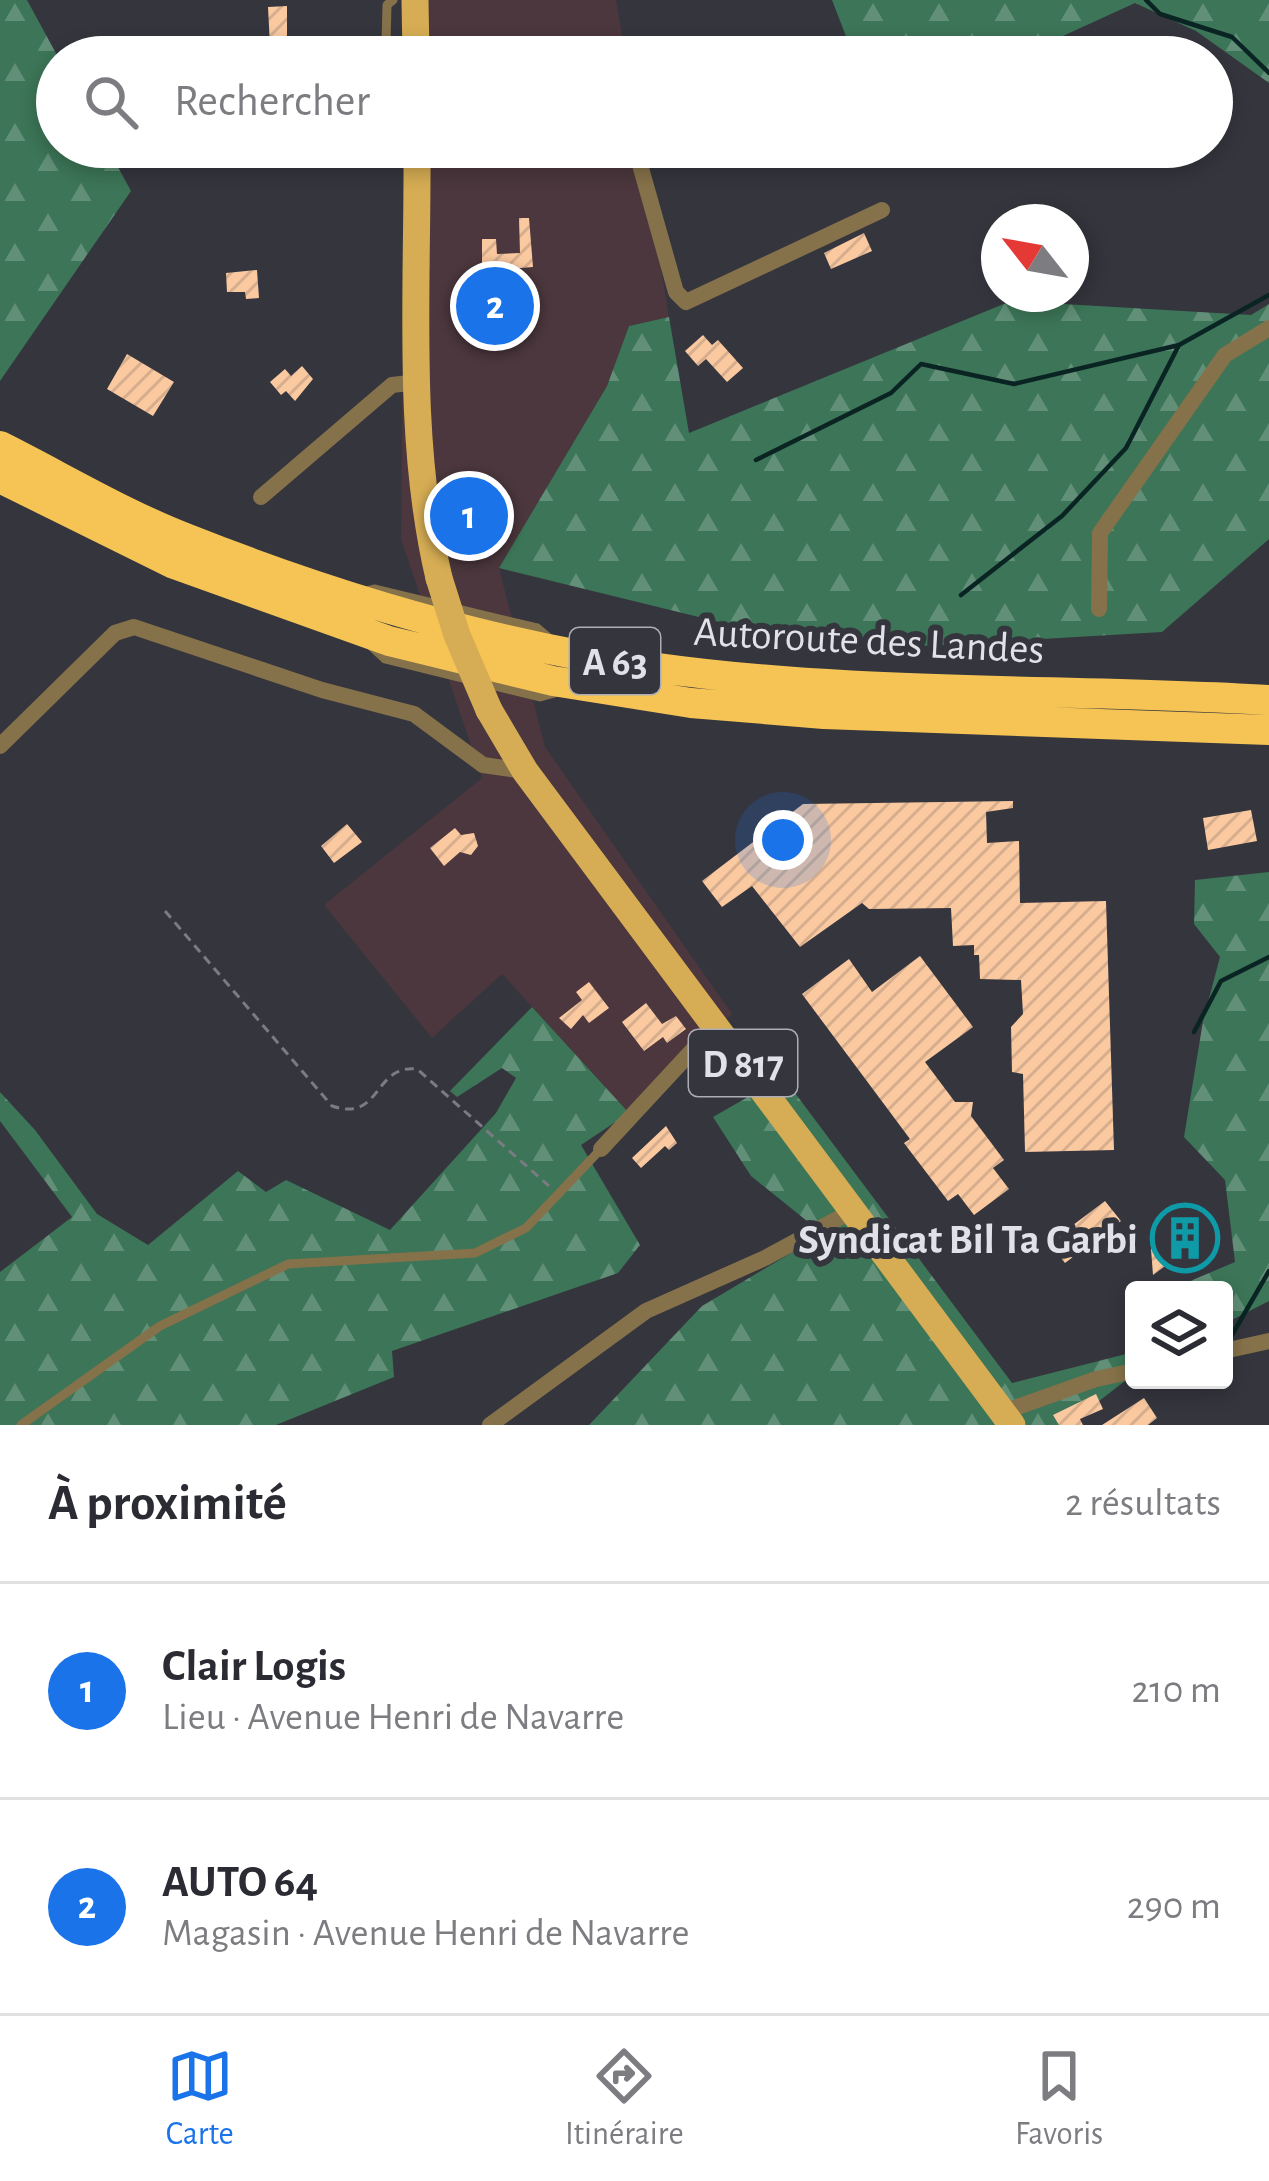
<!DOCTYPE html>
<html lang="fr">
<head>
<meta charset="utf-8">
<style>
  body { margin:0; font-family:"Alegreya Sans",sans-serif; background:#f2f2f3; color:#2b2b33 }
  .controls { position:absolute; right:36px; bottom:36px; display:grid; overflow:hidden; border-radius:12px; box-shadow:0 6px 18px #0003 }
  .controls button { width:108px; height:108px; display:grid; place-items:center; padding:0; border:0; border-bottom:3px solid #e1e1e2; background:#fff; color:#2b2b33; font:60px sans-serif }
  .compass { position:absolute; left:981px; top:204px; width:108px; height:108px; border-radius:50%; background:#fff; box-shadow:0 6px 18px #0003; rotate:301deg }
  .you { position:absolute; left:783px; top:840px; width:42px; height:42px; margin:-30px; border:9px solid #fff; border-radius:50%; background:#1a73e8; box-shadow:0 0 0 18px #1a73e833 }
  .badge { display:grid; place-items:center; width:78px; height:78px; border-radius:50%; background:#1a73e8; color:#fff; font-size:39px; font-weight:700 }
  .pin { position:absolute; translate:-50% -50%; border:6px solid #fff; box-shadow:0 3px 12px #0006 }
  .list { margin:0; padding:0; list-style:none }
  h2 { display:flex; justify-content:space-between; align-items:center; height:156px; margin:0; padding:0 48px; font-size:51px }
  h2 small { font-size:39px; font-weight:400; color:#7c7c81 }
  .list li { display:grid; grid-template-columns:78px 1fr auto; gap:36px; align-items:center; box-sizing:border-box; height:216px; padding:0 48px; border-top:3px solid #e1e1e2 }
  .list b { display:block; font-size:45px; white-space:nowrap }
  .list p { margin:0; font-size:39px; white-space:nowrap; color:#7c7c81 }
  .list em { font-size:39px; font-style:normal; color:#7c7c81 }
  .icon { flex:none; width:66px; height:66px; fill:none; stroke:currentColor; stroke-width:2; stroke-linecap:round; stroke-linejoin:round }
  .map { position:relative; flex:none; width:1269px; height:1425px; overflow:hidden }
  .search { position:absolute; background:#fff; box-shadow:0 6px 18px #0003; left:36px; right:36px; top:36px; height:132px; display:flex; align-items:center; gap:30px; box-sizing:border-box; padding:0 42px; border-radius:66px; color:#7c7c81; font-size:45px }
  .sheet { height:588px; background:#fff }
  nav { display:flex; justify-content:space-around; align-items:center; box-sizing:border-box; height:168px; border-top:3px solid #e1e1e2; background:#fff; font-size:33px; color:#7c7c81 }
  nav a { display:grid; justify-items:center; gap:6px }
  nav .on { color:#1a73e8 }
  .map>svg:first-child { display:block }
</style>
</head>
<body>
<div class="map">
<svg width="1269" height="1425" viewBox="0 0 1269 1425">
  <defs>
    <pattern id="forest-firs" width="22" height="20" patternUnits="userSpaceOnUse" patternTransform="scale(3)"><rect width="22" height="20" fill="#3c7557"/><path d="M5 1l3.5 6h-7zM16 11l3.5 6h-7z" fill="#618f77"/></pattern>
    <pattern id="building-hatch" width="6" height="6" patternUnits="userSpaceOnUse" patternTransform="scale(3)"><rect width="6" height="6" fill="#fbc9a0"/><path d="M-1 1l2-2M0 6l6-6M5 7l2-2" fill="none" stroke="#d6ae8e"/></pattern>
  </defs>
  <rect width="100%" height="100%" fill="#35353e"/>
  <path fill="#4b373d" d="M406,0H616L626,57H405Z
    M405,147H641L669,317L629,326L607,386L499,568L545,747L732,1014L629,1113L502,974L432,1038L324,905L482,778L401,539Z"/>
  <path fill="url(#forest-firs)" d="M0,0H27L58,57L57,147H107L131,191L0,381Z
    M832,0H1269V83L1196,31L1135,3L1017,57H854Z
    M1011,301L1251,315L1269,304V539L1162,632L837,651L499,568L607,386L629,326L669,317L689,433Z
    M1269,872V1301L1224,1324V1290H1169L1235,1262L1225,1180L1184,1137L1203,1021L1220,957L1194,924L1195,880Z
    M532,1007L629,1113L581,1145L640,1245L618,1273L392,1351L394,1377L276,1425H0V1272L72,1217L0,1121V1092L35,1130L97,1214L148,1245L238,1171L266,1192L286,1180L390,1230L496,1113L516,1078L502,1068L457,1097L450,1091Z
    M783,1077L1012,1383L1134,1352V1374L1068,1425H589L702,1306L823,1234L751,1176L713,1117Z"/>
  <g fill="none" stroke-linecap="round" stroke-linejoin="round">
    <path stroke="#0a2424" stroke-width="4.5" d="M1146,0L1160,14L1232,37L1269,73
      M756,460L891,393L921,364L1014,384L1179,345
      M961,595L1062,516L1126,448L1179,345L1269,295
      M1194,1032L1221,981L1269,957
      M1232,1335L1269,1271"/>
  </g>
  <path fill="url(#building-hatch)" d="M287,6V45L270,46L268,7Z
    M519,218H529L533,267L482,271V239H496L497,254L520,253Z
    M864,233L872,251L831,269L824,253Z
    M257,270L259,298L246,299L245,292H227L226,273Z
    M703,335L712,345L718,340L743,368L727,382L706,359L698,366L685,351Z
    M127,354L174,382L153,416L107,389Z
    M302,366L313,379L295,401L286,391L281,395L270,382L285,369L291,376Z
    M1013,801V808L986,812L987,843L1019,841L1020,903L1106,901L1114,1150L1025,1152L1023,1074L1012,1072L1011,1027L1023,1014L1021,980L980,979L979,955H974V945L953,946L951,908L869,909L862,903L800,947L752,886L722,907L702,881L803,804Z
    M1251,810L1257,841L1208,850L1203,818Z
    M347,824L362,842L334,863L321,846Z
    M455,828L461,835L474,833L478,846L471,855L460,852L444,866L430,848Z
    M920,956L973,1027L925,1062L955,1102H973L971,1116L1004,1160L993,1168L1009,1189L974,1215L958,1194L948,1201L904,1143L910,1139L802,994L849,959L872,992Z
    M589,982L609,1008L589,1023L583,1015L571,1029L559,1018L582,1000L576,992Z
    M646,1003L662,1024L676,1016L686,1029L667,1043L663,1037L644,1051L622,1022Z
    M666,1126L677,1143L669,1150L665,1146L641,1168L632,1158Z
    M1105,1201L1121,1221L1065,1263L1049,1243Z
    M1206,1210L1218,1227L1153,1275L1151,1249Z
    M1096,1394L1103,1409L1080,1419L1083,1425H1059L1053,1415Z
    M1144,1398L1157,1418L1148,1425H1102Z"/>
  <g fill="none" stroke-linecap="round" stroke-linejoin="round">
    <path stroke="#7b7b83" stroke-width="3" stroke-dasharray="9 6" stroke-linecap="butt" d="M165,911L332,1106C382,1123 373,1064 417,1069L549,1186"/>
    <path stroke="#86724a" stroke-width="9" d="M393,0L387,5L386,43L400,57
      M366,591L374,589L537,628L550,639
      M370,645L385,659L470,680
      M487,684L540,697L558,692
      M21,1425L160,1326L288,1264L475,1253L526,1228L601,1149"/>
    <path stroke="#86724a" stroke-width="16" d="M635,147L676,292L686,302L882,210
      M261,497L392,385L418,382
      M1099,609L1100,533L1225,355L1269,328
      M0,746L115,633L134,627L322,690L414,714L483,765L525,771
      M601,1149L715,1026
      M1224,1351L1269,1341
      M1003,1412L1096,1379L1134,1371
      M490,1425L646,1311L765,1258L852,1211"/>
    <path stroke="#d6ad54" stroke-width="27" d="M415,0L416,57
      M417,147C418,290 406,438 439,578
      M489,710L525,771L1012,1425"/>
    <path stroke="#f5c455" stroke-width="30" d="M0,446C62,477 123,514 188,539C337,598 492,644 651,667C856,696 1063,688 1269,700
      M0,478L174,564L389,641L553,681L691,703L824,714L1269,730"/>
    <path stroke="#d6ad54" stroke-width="27" d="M439,578L457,635L489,710"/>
  </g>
  <defs>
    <symbol id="building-ring" viewBox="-11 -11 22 22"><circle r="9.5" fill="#35353e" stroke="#0f9aa8" stroke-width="1.5"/><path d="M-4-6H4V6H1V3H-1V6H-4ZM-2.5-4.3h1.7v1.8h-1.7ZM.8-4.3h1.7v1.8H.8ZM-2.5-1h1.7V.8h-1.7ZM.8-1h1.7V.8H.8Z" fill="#0f9aa8"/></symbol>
  </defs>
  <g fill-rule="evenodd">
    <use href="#building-ring" x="1147" y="1200" width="76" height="76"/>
  </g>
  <g text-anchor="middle" stroke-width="12" stroke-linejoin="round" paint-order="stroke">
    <g fill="#35353e" stroke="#adadb4" stroke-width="3">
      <rect x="570" y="628" width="90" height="66" rx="9"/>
      <rect x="689" y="1030" width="108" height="66" rx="9"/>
    </g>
    <g font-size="39" font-weight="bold" fill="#e1e1e7">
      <text x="615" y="675">A 63</text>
      <text x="743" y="1077">D 817</text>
    </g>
    <g font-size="42" fill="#e1e1e7" stroke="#35353e">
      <text transform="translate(869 639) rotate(3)" y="15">Autoroute des Landes</text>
    </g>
    <g font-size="42" font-weight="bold" fill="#e1e1e7" stroke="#35353e" text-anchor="end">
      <text x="1138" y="1253">Syndicat Bil Ta Garbi</text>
    </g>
  </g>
</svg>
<div class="controls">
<button><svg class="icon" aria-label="layers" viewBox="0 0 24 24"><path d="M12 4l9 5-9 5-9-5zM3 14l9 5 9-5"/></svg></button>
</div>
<svg class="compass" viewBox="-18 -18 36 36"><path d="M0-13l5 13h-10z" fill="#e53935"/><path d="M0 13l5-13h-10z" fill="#7c7c81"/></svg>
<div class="you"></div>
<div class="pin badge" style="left:469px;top:516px">1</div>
<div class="pin badge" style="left:495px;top:306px">2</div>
<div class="search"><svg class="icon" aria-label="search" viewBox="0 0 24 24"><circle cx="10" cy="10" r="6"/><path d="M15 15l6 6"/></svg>Rechercher</div>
</div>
<section class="sheet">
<h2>À proximité<small>2 résultats</small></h2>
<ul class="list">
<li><span class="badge">1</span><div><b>Clair Logis</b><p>Lieu · Avenue Henri de Navarre</p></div><em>210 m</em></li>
<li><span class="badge">2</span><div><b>AUTO 64</b><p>Magasin · Avenue Henri de Navarre</p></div><em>290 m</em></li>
</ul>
</section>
<nav>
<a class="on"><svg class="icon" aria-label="map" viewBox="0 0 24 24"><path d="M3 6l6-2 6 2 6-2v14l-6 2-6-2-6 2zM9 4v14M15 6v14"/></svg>Carte</a>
<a><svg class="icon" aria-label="directions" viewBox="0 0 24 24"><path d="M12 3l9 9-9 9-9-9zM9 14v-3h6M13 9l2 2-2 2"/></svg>Itinéraire</a>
<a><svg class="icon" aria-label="saved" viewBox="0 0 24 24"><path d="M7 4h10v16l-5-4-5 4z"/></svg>Favoris</a>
</nav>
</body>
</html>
